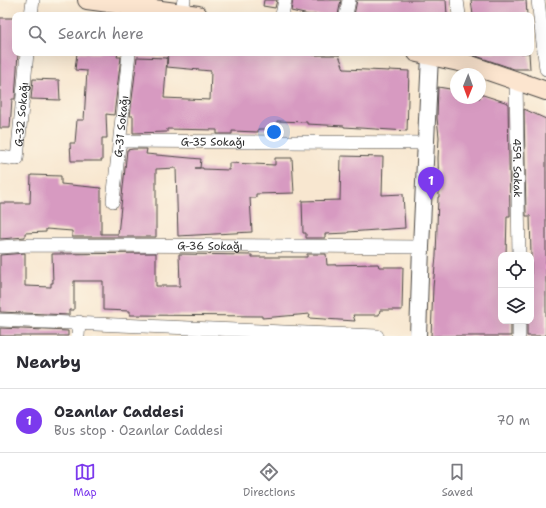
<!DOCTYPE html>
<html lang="en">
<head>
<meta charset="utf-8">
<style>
  body { margin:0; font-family:"Shantell Sans",sans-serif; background:#f7f7f7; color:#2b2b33 }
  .controls { position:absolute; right:12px; bottom:12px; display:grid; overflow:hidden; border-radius:8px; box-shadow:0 4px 16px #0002 }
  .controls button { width:36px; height:36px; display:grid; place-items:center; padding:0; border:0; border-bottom:1px solid #e1e1e2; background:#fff; color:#2b2b33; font:20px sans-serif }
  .compass { position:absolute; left:450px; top:68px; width:36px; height:36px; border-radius:50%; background:#fff; box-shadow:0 4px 16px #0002; rotate:181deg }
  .you { position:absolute; left:274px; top:132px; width:14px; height:14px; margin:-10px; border:3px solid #fff; border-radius:50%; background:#1a73e8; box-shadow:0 0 0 6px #1a73e833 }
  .badge { display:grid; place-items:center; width:26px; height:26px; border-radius:50%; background:#7c3aed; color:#fff; font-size:13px; font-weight:700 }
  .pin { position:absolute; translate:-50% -33px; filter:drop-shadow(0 1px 2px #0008) }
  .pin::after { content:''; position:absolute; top:21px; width:14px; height:12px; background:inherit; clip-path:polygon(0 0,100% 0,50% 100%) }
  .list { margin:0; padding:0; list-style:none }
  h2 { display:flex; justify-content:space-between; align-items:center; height:52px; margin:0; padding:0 16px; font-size:17px }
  h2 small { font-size:13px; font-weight:400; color:#7c7c81 }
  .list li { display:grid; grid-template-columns:26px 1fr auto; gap:12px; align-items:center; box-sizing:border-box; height:64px; padding:0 16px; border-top:1px solid #e1e1e2 }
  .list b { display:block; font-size:15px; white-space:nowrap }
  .list p { margin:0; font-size:13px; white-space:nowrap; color:#7c7c81 }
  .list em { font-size:13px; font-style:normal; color:#7c7c81 }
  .icon { flex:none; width:22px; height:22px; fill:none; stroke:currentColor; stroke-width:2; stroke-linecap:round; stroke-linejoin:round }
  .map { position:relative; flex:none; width:546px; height:336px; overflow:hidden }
  .search { position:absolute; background:#fff; box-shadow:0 4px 16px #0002; left:12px; right:12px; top:12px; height:44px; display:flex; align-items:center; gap:10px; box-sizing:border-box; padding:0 14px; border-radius:8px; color:#7c7c81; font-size:15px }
  .sheet { height:116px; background:#fff }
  nav { display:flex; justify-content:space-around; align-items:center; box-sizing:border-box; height:56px; border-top:1px solid #e1e1e2; background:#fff; font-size:11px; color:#7c7c81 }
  nav a { display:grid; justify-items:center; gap:2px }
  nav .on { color:#7c3aed }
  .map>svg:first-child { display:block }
</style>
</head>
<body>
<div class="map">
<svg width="546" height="336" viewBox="0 0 546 336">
  <rect width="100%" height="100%" fill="#fcf5e5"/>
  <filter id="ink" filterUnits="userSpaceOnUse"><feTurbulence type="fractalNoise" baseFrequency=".025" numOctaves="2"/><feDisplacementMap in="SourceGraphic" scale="8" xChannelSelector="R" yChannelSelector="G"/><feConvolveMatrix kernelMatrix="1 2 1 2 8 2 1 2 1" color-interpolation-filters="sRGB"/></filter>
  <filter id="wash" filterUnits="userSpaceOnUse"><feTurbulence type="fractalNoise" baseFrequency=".012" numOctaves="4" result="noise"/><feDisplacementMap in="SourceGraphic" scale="16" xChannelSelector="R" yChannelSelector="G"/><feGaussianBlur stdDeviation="0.9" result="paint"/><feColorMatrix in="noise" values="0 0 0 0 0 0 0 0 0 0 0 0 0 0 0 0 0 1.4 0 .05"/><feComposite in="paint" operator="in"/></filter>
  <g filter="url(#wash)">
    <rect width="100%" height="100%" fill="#f8e7d0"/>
    <g id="blocks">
      <path fill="#d79ac1" d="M264,0H277L275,8L263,6Z
        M293,0H341L338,15H309L291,11Z
        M357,0H446L447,15H354Z
        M471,0H526L527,15H473Z
        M0,18H15V53H18L15,99H12L10,128H0Z
        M77,53H118L117,57H121L114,115L106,114L107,138H102V161H71L70,143H75L77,120H84L87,71L75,70Z
        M168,53H313V55H339L344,69L389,71V70L409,71L407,131L344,127V126L307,124V122L277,121V129H258V132L232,131V134H217V130L167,129V132L133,133V116H130L137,57L167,58L164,98L210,100L211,71L167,67Z
        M467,53H529L530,69H514Z
        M33,79L59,80L60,100L31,99Z
        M438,87L456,90V98H480V94L508,103L510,216H507L506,255H501V321H511V336H431L433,287L436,256L438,197H439L438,158L439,137L437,118Z
        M524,109L546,119V336H527V321H531V255L530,216H526Z
        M133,149H147L146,154L201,159L200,168H195H203V169L229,170V163L275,165V158H292L294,193L256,194V198H250L252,232L178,236L176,168L156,169V237H72V231L46,229V232L25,233V237L0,239V203H30L31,175L61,176V184L101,188V234H118L127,150Z
        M341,156L383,157L382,195L403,194L405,228L348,232V233L325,234V238H306V233H303L302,201L340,200Z
        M25,253V286L51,287V283H53L52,254L156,253V286H180L179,254L252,255V257H307V254H326L327,265L378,264L379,267H403L402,310H380L379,315H353L355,321L309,318L310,314L262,318V316L130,315V311L103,310V281H74V310H69V315L0,312V255Z
        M0,328L68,331V336H0Z"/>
    </g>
  </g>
  <g filter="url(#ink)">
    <use href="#blocks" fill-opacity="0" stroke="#4a4744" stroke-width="1"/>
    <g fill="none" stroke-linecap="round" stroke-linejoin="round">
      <defs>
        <g id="minor">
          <path d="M457,0L459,15"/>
          <path d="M538,0L546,69"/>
          <path d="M181,13L184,0"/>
          <path d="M31,15L33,0"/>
          <path d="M282,15L285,0"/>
          <path d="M346,15L349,0"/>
          <path id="s1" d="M516,80L519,255"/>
          <path id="s2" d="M120,141L426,143"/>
          <path id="s3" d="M0,157L17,159L27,53"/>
          <path id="s4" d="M113,201L129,53"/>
          <path id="s5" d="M0,247L30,245L297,246L421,247"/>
          <path d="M0,320L377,336"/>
          <path d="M519,321V336"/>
          <path d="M78,336L79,322"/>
        </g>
        <path id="tertiary" d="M418,336L421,247L430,56"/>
        <path id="secondary" d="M87,0L198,15
          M417,53L468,64L546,91"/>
      </defs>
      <use href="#minor" stroke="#4a4744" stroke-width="14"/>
      <use href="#tertiary" stroke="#4a4744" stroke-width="18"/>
      <use href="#secondary" stroke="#4a4744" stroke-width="20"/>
      <use href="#minor" stroke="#fff" stroke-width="13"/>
      <use href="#tertiary" stroke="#fff" stroke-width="16"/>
      <use href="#secondary" stroke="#fce5cf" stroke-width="18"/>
    </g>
  </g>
  <g text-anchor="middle" stroke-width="3" stroke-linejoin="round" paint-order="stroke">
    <g font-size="11" fill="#2b2b2b" stroke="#fcf5e5">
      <text dy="4" stroke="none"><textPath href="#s3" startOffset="62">G-32 Sokağı</textPath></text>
      <text dy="4" stroke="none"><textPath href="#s4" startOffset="75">G-31 Sokağı</textPath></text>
      <text dy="4" stroke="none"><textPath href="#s2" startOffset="93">G-35 Sokağı</textPath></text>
      <text dy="4" stroke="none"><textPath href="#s1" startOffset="88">459. Sokak</textPath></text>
      <text dy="4" stroke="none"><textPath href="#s5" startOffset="210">G-36 Sokağı</textPath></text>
    </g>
  </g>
</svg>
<div class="controls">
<button><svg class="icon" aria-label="locate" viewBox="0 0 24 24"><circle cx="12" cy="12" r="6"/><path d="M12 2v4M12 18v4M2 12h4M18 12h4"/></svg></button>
<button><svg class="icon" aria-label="layers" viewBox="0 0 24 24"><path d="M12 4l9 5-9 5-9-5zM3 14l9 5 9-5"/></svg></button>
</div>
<svg class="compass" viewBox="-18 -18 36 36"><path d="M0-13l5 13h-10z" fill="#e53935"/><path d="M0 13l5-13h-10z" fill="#7c7c81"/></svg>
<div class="you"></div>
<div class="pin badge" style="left:431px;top:200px">1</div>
<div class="search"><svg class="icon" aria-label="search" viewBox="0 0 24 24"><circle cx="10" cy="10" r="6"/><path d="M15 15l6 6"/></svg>Search here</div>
</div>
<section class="sheet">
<h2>Nearby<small></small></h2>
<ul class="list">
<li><span class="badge">1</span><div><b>Ozanlar Caddesi</b><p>Bus stop · Ozanlar Caddesi</p></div><em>70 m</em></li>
</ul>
</section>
<nav>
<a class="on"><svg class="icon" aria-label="map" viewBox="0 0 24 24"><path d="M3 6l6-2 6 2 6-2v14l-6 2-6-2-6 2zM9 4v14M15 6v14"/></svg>Map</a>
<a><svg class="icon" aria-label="directions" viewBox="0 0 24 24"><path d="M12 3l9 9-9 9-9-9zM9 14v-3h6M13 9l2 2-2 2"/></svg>Directions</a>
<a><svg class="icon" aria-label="saved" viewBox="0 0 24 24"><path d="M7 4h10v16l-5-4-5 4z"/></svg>Saved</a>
</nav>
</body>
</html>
